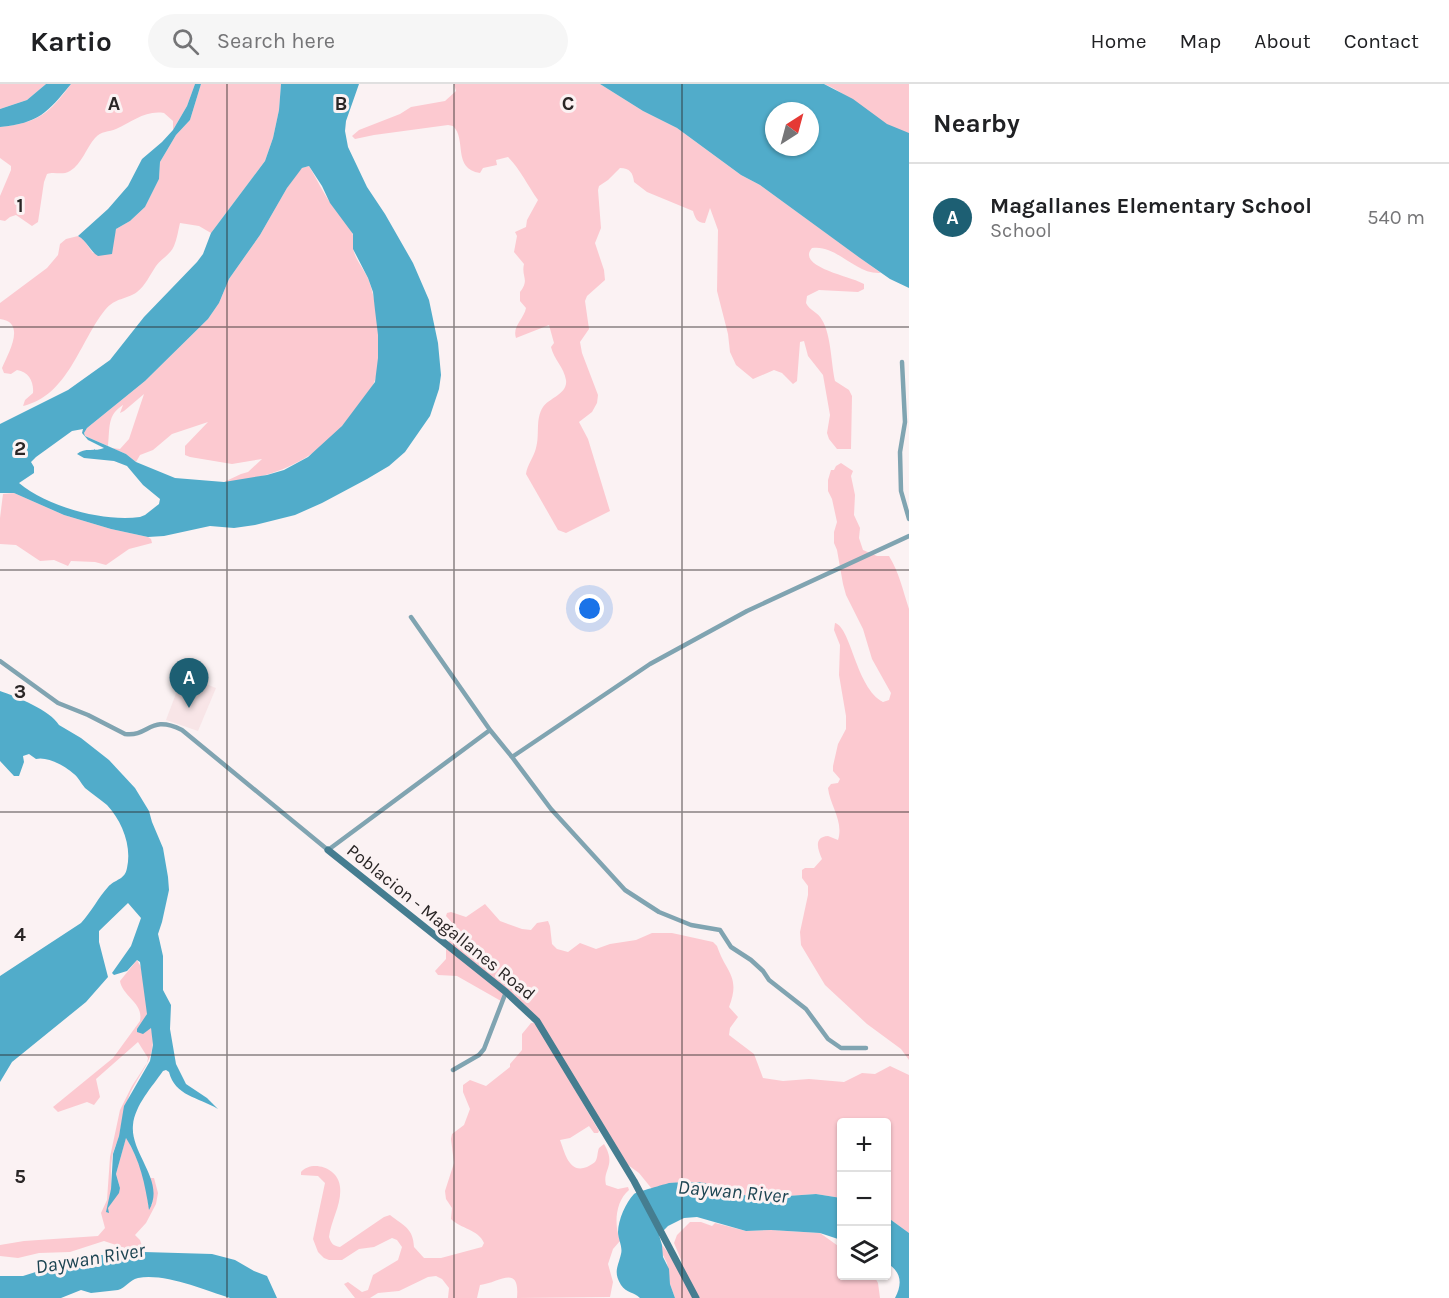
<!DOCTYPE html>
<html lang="en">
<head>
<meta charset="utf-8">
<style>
  body { margin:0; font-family:Karla,sans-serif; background:#f6f6f6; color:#202124 }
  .controls { position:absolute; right:18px; bottom:18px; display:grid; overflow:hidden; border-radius:6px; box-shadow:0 2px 4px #0004 }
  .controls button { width:54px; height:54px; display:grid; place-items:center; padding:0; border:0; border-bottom:2px solid #e0e0e0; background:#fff; color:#202124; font:30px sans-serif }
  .compass { position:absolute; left:765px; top:18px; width:54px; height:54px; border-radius:50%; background:#fff; box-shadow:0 2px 4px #0004; rotate:36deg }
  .you { position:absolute; left:590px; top:525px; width:21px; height:21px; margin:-15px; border:4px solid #fff; border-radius:50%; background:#1a73e8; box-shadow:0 0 0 9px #1a73e833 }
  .badge { display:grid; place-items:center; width:39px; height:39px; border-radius:50%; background:#1d5f73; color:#fff; font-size:20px; font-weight:700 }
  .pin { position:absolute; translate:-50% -50px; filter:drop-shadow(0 2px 3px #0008) }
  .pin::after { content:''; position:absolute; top:32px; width:21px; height:18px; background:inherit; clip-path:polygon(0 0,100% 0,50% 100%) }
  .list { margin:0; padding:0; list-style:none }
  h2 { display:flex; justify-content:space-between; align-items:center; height:78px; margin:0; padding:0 24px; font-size:26px }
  h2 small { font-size:20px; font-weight:400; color:#757577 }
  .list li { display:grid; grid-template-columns:39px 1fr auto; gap:18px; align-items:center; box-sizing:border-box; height:108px; padding:0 24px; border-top:2px solid #e0e0e0 }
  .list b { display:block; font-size:22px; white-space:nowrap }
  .list p { margin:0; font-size:20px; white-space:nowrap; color:#757577 }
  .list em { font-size:20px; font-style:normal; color:#757577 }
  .icon { flex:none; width:33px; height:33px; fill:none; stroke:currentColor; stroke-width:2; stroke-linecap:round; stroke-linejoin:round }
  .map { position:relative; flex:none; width:909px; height:1214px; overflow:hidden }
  header { display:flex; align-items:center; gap:36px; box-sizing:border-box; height:84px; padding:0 30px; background:#fff; border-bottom:2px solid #e0e0e0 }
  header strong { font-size:28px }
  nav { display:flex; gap:33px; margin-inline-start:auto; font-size:21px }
  .search { width:420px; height:54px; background:#f6f6f6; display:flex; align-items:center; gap:15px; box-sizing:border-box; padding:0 21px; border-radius:33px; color:#757577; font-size:22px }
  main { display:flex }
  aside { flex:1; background:#fff }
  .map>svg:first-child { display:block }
</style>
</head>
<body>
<header>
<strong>Kartio</strong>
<div class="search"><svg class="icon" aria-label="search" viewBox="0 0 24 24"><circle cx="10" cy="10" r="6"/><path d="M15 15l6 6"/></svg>Search here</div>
<nav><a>Home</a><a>Map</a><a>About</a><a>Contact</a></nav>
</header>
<main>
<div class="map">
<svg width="909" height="1214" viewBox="0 0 909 1214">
  <rect width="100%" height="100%" fill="#fbf2f3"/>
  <path fill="#f8e5e7" d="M183,591L216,604L198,647L166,636Z"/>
  <path fill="#fcc9d0" d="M0,0H46L27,16L0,25Z
    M71,0H195L187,22L173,46V37L164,29C145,26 132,38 116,45C109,48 101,47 95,54C86,64 82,80 70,87C61,92 55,87 47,90L44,98L38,138L32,142L16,131L10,133L5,137L0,136V112L11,86V82L0,74V43C38,39 49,30 71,0Z
    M201,0H281L279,26L273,54L265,77L211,149L199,142L180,139C178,147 177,155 174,162C170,171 161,175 156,182C150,191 145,202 137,208C126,216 116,213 105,226C80,257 68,312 23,322L25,316L33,309C34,298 29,288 17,286L11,290L4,289L2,284C8,270 27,238 0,235V219L47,184L58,171L60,160L66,155L78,152L83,155L93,169L114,152L116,145L130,137L145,123L159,95L160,78L176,51L190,36Z
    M454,0H600L643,27L677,44L741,91L760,101L881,189C855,191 837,160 812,164C795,183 854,193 864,200V205L858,208L819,206L807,212L806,219C810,227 818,228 822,236C831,250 831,279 835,297L849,306L852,312L851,365H837L829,355L827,349L830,331L823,291L808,272L804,257L800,258L797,297L793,300L782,289L774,286L753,295L736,281L730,268L728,250L717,207L718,146L710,124L705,139C697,139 695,134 693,127L647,108L634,98C633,89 630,84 620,84L608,96L599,102L598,106L601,144L595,159L604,186L605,196L587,212L585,217L589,245L580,258L582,269L598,311L597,319L592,328L579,338L588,355L610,427L566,449L558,446L526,390C527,381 534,373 536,364C540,351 535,335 543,323C549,314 568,310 566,296C564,283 554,276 551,263L554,259L549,241L516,254C512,242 524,235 526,224L520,217V208C530,195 521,193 524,180L514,168L517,152L515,148L526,143L527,136L538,116C528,102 520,85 508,73L496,76L497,81L483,84L480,89C452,85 467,55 453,42L448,41L374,51L355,55L352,52L359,46L400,30L411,23L445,17L456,7Z
    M824,0H909V49C879,45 853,11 824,0Z
    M309,82C317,95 323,109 332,121C338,130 350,140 353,151C354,155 353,160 353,164C355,176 365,186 369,197C378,222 384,271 375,296C370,312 349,335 337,348C307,380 268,395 224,398L241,390L248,388L262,375L232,380L190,373L185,371V362L208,338L172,350L153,366L140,371L136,378L126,370L112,364L120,365L129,355L144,310L124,327L120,329L123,321C107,331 110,344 108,362L85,352L84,349L87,344L145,297L208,235L219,219L229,195L260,151L287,104L296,90L302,84Z
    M841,379L853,387L851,392L855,411L854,431L860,444L859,454L863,466L877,472H889C899,488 903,507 909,525V976L901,965L867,940L825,901L801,861L800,848L808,811V802L802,794V786L805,784H814L822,775C818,766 813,753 828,752L838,756C844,737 830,722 828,704L831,700L838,699L840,695L833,687V682L838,660L846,645V632L839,591L840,561L834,546L835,539C851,543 856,604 883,618L889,616L891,609L872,575L863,545L846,511L843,500L837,466L834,459V448L837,438L832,415L828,407V396L831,386H834L836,382Z
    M14,409L64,431L111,445L148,453L151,455L152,459L129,465L106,481L95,478L71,477L68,482L54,476L40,477L16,461L0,460V434L3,410Z
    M485,820L500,837L522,845L531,846L537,839L548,837L550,842L552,860L557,865L568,868L580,859L596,865L610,860L636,856L652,849H672L713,858L717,862C726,889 741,892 729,923L738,933L730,944L729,951L754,970L763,994L783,997L809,995L844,998L862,989L875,990L890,982L909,991V1149L887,1133L886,1038H842L841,1114L816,1110L757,1114L731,1108L722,1109L709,1101L697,1098L671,1099L652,1105L639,1089L621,1076L544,948L505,907L501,917L457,892L438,891L435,887L446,875V865H449L447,860L456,843L446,832L447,829L451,828L466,833Z
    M137,876L141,883L148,926L146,933L148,945L151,944C159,973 139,988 129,1012C124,1026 122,1038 119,1052C117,1060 113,1066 112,1074C110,1085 112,1096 111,1106C110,1115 107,1121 109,1129L108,1124L120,1104L116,1090L126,1053C137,1074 149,1098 148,1122L152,1121L153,1114L150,1094H154L158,1109L156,1120L146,1139L135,1151L140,1156L144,1168L125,1164L104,1157L70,1168L39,1169L18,1174L0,1172V1161L24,1157L98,1152L105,1144L101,1129L107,1116L110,1073L120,1026L132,1002L147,979L148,974L138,958L96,995L100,1013L94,1021L87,1018L58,1028L53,1023L113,974L140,937C144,919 122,912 120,897Z
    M531,939H536L599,1047L598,1049H594L589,1042L570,1054L560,1056C565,1069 569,1090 587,1083C590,1081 593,1080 595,1078C598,1074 597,1069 599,1064L604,1060C617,1082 602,1085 606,1101L618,1105L628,1103L629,1106C615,1118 614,1140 620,1157L613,1165L608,1180L613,1198L610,1213L517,1214C520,1179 499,1199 480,1201L477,1214H448L449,1204L442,1195L436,1192L428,1193L399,1207L378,1209L370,1214H355L344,1200L348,1198L362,1208L368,1206L373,1191L398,1176L402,1163L397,1156L392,1154L374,1163L359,1165L342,1176H329L324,1174L318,1168L313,1155L325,1099L318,1092L301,1091V1088C313,1075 339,1085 340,1103C342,1120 331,1136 329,1153C331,1159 333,1162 340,1163L384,1133L390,1131C404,1142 413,1144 414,1163L424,1174H441L482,1163L484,1159C478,1145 461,1145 451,1135L452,1124L446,1115L445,1107L454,1079L451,1055L452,1050L464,1041L470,1025L463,1008V1001L470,996L486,1002L510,983V980L522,966V950Z
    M690,1138H701L712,1142L715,1139L746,1147L771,1146L820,1149L841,1164L842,1192H874L878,1199L880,1214H675L670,1200L667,1179L661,1167L662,1161L681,1185L682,1178L674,1159L677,1151Z"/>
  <path fill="#51acca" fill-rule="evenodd" d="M46,0H71C47,29 39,39 0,43V25L27,16Z
    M195,0H201L190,36L176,51L160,78L159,95L145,123L130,137L116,145L112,170L98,172C90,167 87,157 78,152L108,125L128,102L142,75L162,58L173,46L187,22Z
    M281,0H359L346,37L345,47L348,63L367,103L385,130L413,179L429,216L438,259L441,291L439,305L430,332L405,368L389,382L367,395L322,419L295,431L255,441L234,444L210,442L164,452L148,453L111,445L64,431L14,409H0V340L68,306L110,276L144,233L197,178L203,170L211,149L265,77L273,54L279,26ZM309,82L322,102L330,119L353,150V165L368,194L373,208L375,226L378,251V274L375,298L342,342L308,373L284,386L267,391L224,398L175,394L136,378L126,370L85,352L84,349L87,344L145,297L208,235L219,219L229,195L260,151L287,104L302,84ZM83,345L82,349L88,356L104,364C96,368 84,363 77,370L84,374L114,377L127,382L143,401L160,415L159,420L145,431L140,433C103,438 48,423 19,399L34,389V383L31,378L36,373L72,347Z
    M600,0H824L853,15L887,40L909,49V204L890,195L860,174L760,101L741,91L677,44L643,27ZM774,27H810V63H774Z
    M0,607C17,613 50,626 59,641L81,654L109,676L135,704L149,727L152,738L163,764L168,793L169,806L162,838L158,850L163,872V906L171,921L170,945L176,980L186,1000L207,1014L218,1025C198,1013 175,1012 169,988L166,986L163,987C152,1003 135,1021 133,1041C130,1070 166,1097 149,1126C145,1100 140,1076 126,1054L116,1090L120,1104L119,1109L108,1124L109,1129L106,1128L111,1105L113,1070L119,1052L124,1022L150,977L153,961L151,944L143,950L137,948V945L147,930L140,878L137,876L127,887L114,891L112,889L131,862L141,834L128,819L99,847V858L108,893L86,918L12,978L0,998V892L81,839C92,827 98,814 108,803C115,795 125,796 127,784C132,762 122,737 107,721C100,715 92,710 85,704C81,699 78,693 74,690C65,682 47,672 36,675L29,670L23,672L24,678L19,692H14L0,677Z
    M697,1098L705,1099L722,1109L731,1108L757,1114L816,1110L841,1114V1156L820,1149L771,1146L746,1147L697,1133L684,1134L668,1142L659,1151L662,1161L663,1173L669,1185L670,1200L675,1214H640C634,1208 626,1209 621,1201C613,1188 618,1183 621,1170C623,1163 618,1155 618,1148C618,1136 626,1118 634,1110C636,1108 666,1100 669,1099C678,1098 688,1099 697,1098Z
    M887,1133L909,1149V1214H895C903,1199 901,1188 887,1179Z
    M144,1168L212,1170L235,1176L254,1187L267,1192L277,1214C262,1214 243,1214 230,1214C204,1206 165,1189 138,1194C129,1196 126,1204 118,1206L91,1209L81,1206L61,1214H0V1192H23L61,1180L76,1173Z"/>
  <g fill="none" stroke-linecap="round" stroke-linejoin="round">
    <path stroke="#80a4b1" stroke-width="4.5" d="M902,278L905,338L900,368L901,407L909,435
      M411,533L490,646
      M0,577L58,619L88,631L125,650C150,653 149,630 182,646L328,766L490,646L512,673L650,580L747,527L909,452
      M512,673L551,725L625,806L659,828L691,841L720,846L731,863L751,876L763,887L769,896L806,925L828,955L841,964H866
      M453,986L479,971L484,965L506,908"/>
    <path stroke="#457d90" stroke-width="7" d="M328,766L506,908L537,937L634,1097L696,1214"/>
  </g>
  <path fill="none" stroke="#2a2626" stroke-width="1.5" stroke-opacity="0.55" d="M227,0V1214M454,0V1214M682,0V1214M0,243H909M0,486H909M0,728H909M0,971H909"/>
  <g text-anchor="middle" stroke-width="6" stroke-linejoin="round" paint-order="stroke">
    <g font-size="18" fill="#2a2626" stroke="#fbf2f3">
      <text transform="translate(441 838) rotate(39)" y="6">Poblacion - Magallanes Road</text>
    </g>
    <g font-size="20" font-style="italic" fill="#1c4452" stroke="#fbf2f3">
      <text transform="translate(733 1107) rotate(5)" y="7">Daywan River</text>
      <text transform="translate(90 1174) rotate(-9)" y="7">Daywan River</text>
    </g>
  </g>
  <g font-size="20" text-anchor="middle" font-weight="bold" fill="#2a2626" stroke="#fbf2f3" stroke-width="6" stroke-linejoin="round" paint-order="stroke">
    <text x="114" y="26">A</text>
    <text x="341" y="26">B</text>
    <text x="568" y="26">C</text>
    <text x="20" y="128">1</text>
    <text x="20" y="371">2</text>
    <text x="20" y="614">3</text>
    <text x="20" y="857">4</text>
    <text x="20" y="1099">5</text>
  </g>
</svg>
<div class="controls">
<button>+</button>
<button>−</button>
<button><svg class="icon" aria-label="layers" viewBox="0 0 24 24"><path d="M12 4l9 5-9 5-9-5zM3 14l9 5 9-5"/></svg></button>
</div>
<svg class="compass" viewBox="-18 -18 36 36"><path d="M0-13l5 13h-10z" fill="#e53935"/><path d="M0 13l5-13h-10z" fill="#757577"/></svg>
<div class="you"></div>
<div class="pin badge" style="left:189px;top:624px">A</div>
</div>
<aside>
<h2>Nearby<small></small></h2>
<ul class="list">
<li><span class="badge">A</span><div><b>Magallanes Elementary School</b><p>School</p></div><em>540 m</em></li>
</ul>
</aside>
</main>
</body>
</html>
